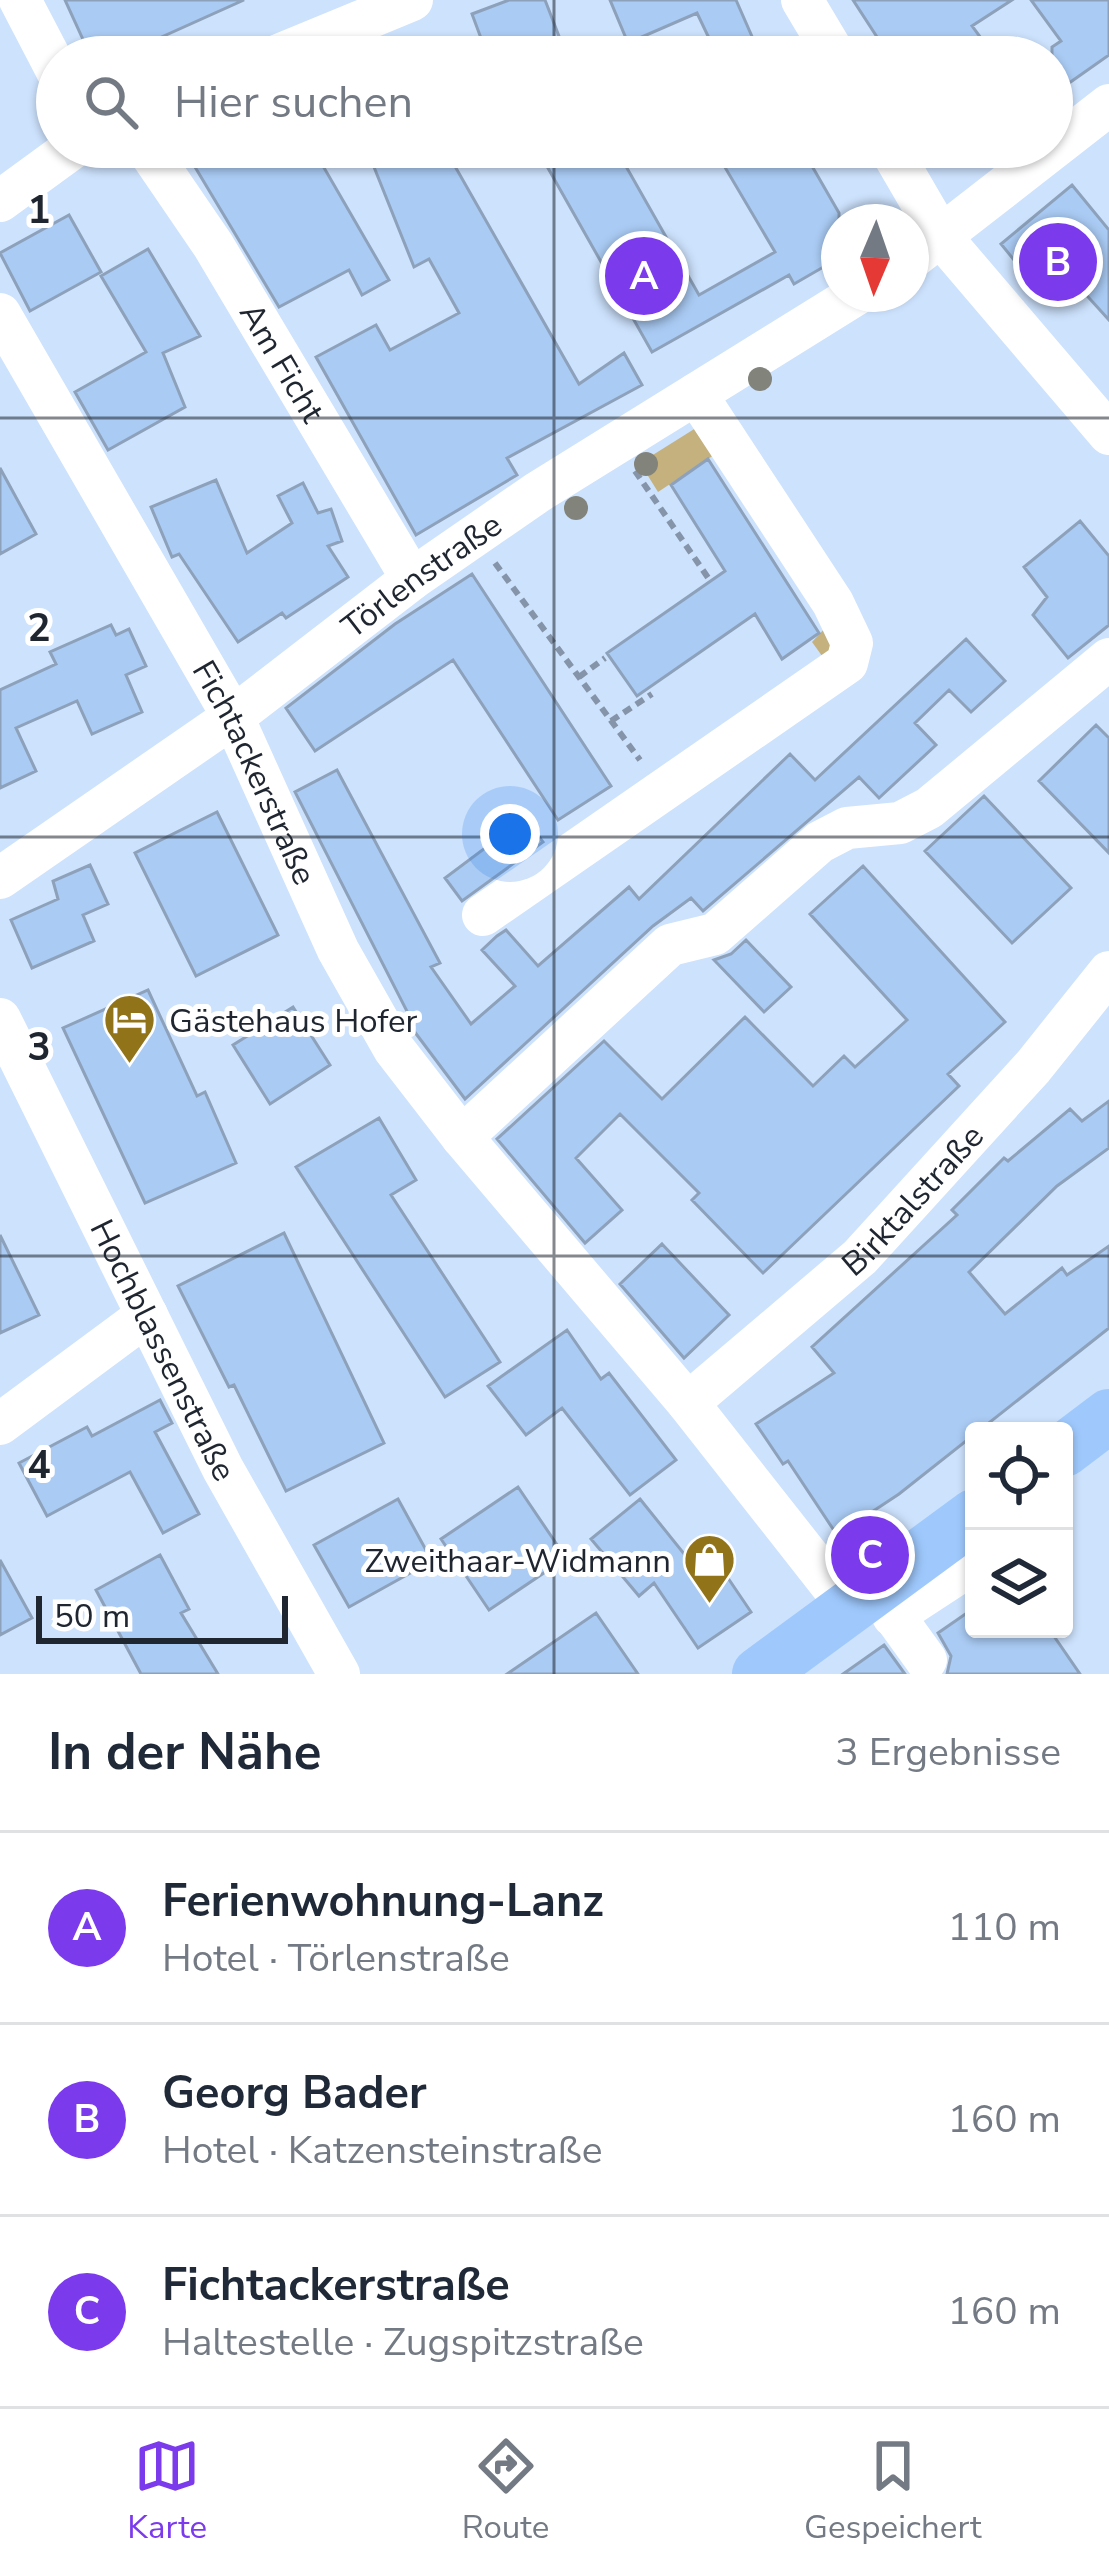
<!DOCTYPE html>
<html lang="de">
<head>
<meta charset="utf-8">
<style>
  body { margin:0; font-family:"Nunito Sans",sans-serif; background:#f6f6f7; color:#1f2937 }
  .controls { position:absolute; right:36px; bottom:36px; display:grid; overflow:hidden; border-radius:12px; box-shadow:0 3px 9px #0004 }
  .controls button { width:108px; height:108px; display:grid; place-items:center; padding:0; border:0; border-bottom:3px solid #e0e1e3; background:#fff; color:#1f2937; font:60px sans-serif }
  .compass { position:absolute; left:821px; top:204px; width:108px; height:108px; border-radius:50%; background:#fff; box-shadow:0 3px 9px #0004; rotate:182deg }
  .scale { position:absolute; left:36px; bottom:30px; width:252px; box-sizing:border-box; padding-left:12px; border:6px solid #1f2630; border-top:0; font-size:33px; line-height:42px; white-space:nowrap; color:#1f2630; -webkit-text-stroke:9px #fff; paint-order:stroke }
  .you { position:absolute; left:510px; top:834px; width:42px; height:42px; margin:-30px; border:9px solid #fff; border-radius:50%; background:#1a73e8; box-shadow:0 0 0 18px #1a73e833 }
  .badge { display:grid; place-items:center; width:78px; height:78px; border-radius:50%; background:#7c3aed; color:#fff; font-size:39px; font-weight:700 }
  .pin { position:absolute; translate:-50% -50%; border:6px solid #fff; box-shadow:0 3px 12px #0006 }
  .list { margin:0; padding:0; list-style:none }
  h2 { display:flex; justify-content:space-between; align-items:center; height:156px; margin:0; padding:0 48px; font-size:51px }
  h2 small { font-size:39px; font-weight:400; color:#747a83 }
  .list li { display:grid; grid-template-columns:78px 1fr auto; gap:36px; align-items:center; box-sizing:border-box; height:192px; padding:0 48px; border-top:3px solid #e0e1e3 }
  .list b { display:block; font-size:45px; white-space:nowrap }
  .list p { margin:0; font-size:39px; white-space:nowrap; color:#747a83 }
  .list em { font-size:39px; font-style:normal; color:#747a83 }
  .icon { flex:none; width:66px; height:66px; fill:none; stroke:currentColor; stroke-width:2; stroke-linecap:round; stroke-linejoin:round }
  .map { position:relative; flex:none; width:1109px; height:1674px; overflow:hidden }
  .search { position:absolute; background:#fff; box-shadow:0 3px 9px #0004; left:36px; right:36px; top:36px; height:132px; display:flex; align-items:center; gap:30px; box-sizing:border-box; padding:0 42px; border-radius:66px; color:#747a83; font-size:45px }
  .sheet { height:732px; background:#fff }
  nav { display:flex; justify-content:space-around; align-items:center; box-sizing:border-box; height:168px; border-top:3px solid #e0e1e3; background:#fff; font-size:33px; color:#747a83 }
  nav a { display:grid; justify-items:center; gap:6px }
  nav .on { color:#7c3aed }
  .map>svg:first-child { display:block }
</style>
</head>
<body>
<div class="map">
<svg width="1109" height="1674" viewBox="0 0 1109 1674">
  <rect width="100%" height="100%" fill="#cde2fd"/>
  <path fill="#c5b17e" d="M707,421L845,638L830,667L812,642L826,627L714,455L658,492L640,463Z"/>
  <path fill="#aacbf4" stroke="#8da1bb" stroke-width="3" d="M65,0H244L117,57H91Z
    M509,0H545L567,57H488L472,14Z
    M610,0H736L757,48L737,57H718L697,13L628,43Z
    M853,0H1012L972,26L995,57H890Z
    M1031,0H1109V55L1052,95V47L1061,41Z
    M183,147H312L389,280L362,295L349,270L279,307Z
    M366,147H444L579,384L624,353L642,385L507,458L517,475L416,535L316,357L376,325L390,350L459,313L429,259L414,267Z
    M569,147H615L699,295L775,252L713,147H801L839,213V258L794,284L789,275L652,352L544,161Z
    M1072,185L1109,230V320L1071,278L1046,299L1001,244Z
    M69,215L101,272L30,311L0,253Z
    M148,249L200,336L163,353L185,407L108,450L75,392L146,352L101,276Z
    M708,459L819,633L782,659L755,614L637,696L607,653L725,571L671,485Z
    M0,468L36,534L0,554Z
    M216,480L247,553L292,523L278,496L303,483L318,513L331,509L342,541L328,546L348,577L286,618L282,613L238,642L179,554L172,557L151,507Z
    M1080,521L1109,556V625L1068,658L1033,615L1047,597L1024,567Z
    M472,574L611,786L558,820L453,660L315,751L286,708L395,624Z
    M111,625L116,635L129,629L146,666L126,675L142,712L92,734L77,701L16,728L36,771L0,788V690L56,664L50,652Z
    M966,639L1005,681L971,712L949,690L915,723L936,745L879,798L859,777L703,911L691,898L653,926L465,1099L411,1027L414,1025L295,792L337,770L440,963L431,967L471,1024L515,986L482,950L497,936L506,930L538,966L629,887L639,899L790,754L815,780Z
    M1096,725L1109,738V853L1039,781Z
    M984,796L1071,888L1012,943L925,851Z
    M217,812L278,935L196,976L135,853Z
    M525,818L543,842L462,901L445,878Z
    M90,865L108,904L83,915L94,941L32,968L11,920L58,899L53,881Z
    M863,866L1005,1022L948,1074L959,1086L763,1273L692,1200L699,1193L620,1114L576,1158L622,1210L585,1243L497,1139L604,1041L662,1099L745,1017L813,1086L844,1056L855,1067L907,1020L810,914Z
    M746,940L791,987L764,1012L714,960L731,954Z
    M148,990L197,1096L205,1092L236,1163L145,1203L63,1028Z
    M293,1007L330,1065L270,1104L233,1045Z
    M1109,1101V1148L1057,1186L969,1272L1005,1314L1062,1268L1067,1275L1109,1246V1328L899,1494L837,1535L788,1461L783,1464L756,1424L834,1373L812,1347L957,1215L952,1210L1004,1158L1008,1161L1070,1109L1082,1121Z
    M379,1118L416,1180L391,1195L500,1362L445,1397L296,1167Z
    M284,1233L384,1443L286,1491L234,1385L229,1387L178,1286Z
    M0,1235L39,1315L0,1333Z
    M662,1244L729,1315L684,1358L620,1284Z
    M567,1330L601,1379L609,1373L676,1460L630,1495L562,1408L526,1435L488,1386Z
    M160,1400L172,1423L155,1432L199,1514L163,1533L130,1472L47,1516L19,1463L87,1427L92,1436Z
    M518,1487L566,1558L489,1610L441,1539Z
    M398,1499L432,1561L349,1607L314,1545Z
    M640,1499L693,1565L711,1553L751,1612L698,1648L654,1583L639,1596L591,1539Z
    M160,1555L189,1609L181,1613L218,1674H141L96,1590Z
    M0,1560L32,1618L0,1635Z
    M974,1608V1629H1049L1080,1674H947L951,1656L938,1633Z
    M596,1613L638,1674H507Z
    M884,1645L905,1674H843Z"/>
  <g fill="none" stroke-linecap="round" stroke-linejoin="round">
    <path stroke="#8594a8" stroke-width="6" stroke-dasharray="9 6" stroke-linecap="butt" d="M635,471L711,582
      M495,563L640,760
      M579,677L605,658
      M611,721L652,694"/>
    <g stroke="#fff" stroke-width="42">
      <path d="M20,0L57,71"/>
      <path d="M802,0L836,57"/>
      <path d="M274,57L412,0"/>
      <path id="s1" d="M146,147L213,245L412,579"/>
      <path d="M889,147L942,238L1109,434"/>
      <path d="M0,201L74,147"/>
      <path d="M911,259L1109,105"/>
      <path id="s2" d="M0,314L233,717L338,950L394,1049L462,1137L688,1403L850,1609"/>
      <path id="s3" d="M0,878L233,717L412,579L538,492L857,294"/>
      <path d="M483,915L847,663L852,643L833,603L696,394"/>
      <path id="s4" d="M0,1019L223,1469L339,1674"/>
      <path d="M462,1137L670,945L715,934L820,842L847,828L900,823L929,808L1109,659"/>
      <path id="s5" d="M688,1403L860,1257L1033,1067L1109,972"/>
      <path d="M0,1424L147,1315"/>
      <path d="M877,1592L926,1660"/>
      <path d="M893,1616L974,1563"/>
    </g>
    <path stroke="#9fc9fd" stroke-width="54" d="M1064,1450L1109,1416
      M759,1674L974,1516"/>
  </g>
  <g fill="#82837b">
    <circle cx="760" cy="379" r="12"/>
    <circle cx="646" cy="464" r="12"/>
    <circle cx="576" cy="508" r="12"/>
  </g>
  <path fill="none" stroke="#1f2630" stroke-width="3" stroke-opacity="0.55" d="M554,0V57M554,147V1674M0,418H1109M0,837H1109M0,1256H1109"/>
  <defs>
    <symbol id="hotel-pin" viewBox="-11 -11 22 30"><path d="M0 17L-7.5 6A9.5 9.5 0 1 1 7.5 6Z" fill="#917319" stroke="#fff"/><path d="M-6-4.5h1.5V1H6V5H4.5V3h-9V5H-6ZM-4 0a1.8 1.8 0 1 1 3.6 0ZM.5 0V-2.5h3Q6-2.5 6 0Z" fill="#fff"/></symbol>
    <symbol id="shop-pin" viewBox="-11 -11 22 30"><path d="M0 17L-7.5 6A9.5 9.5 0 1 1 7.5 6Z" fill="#917319" stroke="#fff"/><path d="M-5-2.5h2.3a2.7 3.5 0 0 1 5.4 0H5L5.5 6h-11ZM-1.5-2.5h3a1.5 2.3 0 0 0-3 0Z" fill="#fff"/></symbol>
  </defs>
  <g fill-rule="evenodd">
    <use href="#hotel-pin" x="100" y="990" width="59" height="81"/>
    <use href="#shop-pin" x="680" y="1530" width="59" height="81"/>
  </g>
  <g text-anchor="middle" stroke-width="10" stroke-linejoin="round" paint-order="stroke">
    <g font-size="33" fill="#1f2630" stroke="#fff">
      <text dy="12" stroke="none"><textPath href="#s1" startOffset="255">Am Ficht</textPath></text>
      <text dy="12" stroke="none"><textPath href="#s3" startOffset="519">Törlenstraße</textPath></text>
      <text dy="12" stroke="none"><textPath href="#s2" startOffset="525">Fichtackerstraße</textPath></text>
      <text dy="12" stroke="none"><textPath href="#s5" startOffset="303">Birktalstraße</textPath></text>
      <text dy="12" stroke="none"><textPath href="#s4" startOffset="369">Hochblassenstraße</textPath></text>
    </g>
    <g font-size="33" fill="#1f2630" stroke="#fff" text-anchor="start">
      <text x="169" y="1032">Gästehaus Hofer</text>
      <text x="671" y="1572" text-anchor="end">Zweithaar-Widmann</text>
    </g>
  </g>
  <g font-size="39" text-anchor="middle" font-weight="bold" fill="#1f2630" stroke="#fff" stroke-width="10" stroke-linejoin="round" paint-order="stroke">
    <text x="39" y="223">1</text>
    <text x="39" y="641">2</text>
    <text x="39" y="1060">3</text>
    <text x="39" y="1478">4</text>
  </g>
</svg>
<div class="controls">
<button><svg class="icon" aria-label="locate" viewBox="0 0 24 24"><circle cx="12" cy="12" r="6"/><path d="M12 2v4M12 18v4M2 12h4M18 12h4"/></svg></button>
<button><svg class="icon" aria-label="layers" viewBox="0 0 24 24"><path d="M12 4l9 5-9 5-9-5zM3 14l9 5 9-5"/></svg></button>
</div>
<svg class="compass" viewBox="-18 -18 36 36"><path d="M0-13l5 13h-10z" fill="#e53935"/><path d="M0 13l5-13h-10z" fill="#747a83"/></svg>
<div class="scale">50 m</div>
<div class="you"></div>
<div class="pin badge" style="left:644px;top:276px">A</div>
<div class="pin badge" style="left:1058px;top:262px">B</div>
<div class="pin badge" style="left:870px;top:1555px">C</div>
<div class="search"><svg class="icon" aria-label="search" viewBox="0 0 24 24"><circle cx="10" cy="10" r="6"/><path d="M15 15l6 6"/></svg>Hier suchen</div>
</div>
<section class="sheet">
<h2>In der Nähe<small>3 Ergebnisse</small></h2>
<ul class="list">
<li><span class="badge">A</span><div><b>Ferienwohnung-Lanz</b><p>Hotel · Törlenstraße</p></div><em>110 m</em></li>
<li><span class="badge">B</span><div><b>Georg Bader</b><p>Hotel · Katzensteinstraße</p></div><em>160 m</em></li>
<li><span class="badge">C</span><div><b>Fichtackerstraße</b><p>Haltestelle · Zugspitzstraße</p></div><em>160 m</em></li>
</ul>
</section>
<nav>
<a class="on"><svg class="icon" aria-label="map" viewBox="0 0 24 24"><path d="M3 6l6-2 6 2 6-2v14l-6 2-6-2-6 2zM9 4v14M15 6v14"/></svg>Karte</a>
<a><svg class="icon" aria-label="directions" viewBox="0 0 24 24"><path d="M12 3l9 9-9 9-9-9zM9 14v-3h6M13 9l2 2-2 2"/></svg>Route</a>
<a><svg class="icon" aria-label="saved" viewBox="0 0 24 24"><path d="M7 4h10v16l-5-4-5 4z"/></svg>Gespeichert</a>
</nav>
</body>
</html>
